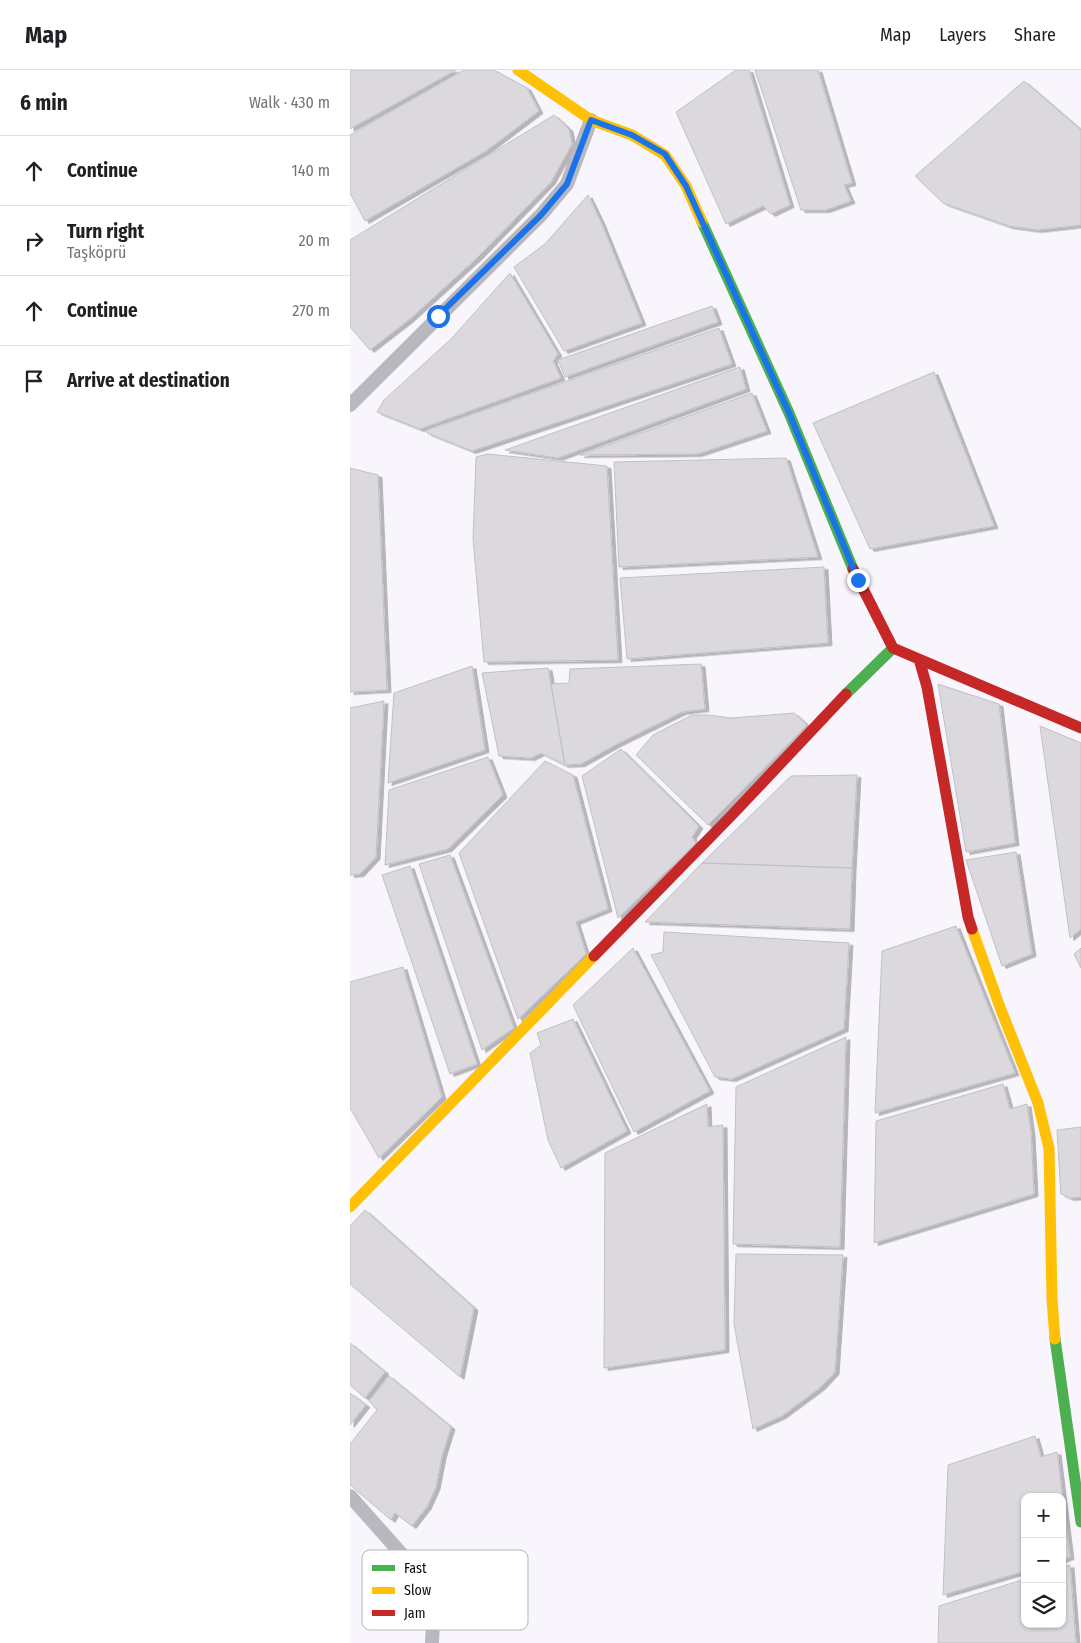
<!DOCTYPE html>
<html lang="en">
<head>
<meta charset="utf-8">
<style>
  body { margin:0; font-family:"Fira Sans Condensed",sans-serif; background:#f6f6f6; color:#202124 }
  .controls { position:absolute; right:15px; bottom:15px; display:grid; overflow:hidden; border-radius:10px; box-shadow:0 1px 4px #0004 }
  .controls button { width:45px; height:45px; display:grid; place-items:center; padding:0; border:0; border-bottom:1px solid #e0e0e0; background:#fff; color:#202124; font:25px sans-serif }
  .stop { position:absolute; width:15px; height:15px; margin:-11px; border:4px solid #1a73e8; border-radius:50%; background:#fff }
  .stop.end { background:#1a73e8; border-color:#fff; box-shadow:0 1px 5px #0008 }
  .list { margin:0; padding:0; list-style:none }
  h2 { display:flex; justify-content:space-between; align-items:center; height:65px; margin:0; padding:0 20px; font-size:21px }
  h2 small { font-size:16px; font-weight:400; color:#757577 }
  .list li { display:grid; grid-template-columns:32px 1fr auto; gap:15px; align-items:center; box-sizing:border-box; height:70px; padding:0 20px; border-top:1px solid #e0e0e0 }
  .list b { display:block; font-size:19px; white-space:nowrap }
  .list p { margin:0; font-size:16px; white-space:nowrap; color:#757577 }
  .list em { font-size:16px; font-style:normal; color:#757577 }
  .icon { flex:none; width:28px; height:28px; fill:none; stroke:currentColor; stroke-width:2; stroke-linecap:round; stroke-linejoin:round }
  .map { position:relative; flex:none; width:731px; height:1573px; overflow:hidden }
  header { display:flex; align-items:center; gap:30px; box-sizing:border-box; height:70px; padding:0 25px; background:#fff; border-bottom:1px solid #e0e0e0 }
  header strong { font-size:24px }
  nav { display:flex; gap:28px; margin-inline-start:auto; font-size:18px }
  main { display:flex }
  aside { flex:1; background:#fff }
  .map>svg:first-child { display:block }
</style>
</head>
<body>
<header>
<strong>Map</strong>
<nav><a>Map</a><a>Layers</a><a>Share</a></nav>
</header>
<main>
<aside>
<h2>6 min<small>Walk · 430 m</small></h2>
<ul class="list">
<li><svg class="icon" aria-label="ahead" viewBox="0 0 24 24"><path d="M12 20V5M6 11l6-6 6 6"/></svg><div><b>Continue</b></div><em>140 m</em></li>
<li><svg class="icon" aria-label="right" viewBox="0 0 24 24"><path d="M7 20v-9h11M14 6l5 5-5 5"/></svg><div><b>Turn right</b><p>Taşköprü</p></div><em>20 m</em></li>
<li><svg class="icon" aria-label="ahead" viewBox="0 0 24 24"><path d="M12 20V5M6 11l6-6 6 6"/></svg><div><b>Continue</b></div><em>270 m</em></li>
<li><svg class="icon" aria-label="arrive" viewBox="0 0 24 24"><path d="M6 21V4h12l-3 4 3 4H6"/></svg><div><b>Arrive at destination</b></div></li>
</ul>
</aside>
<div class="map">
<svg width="731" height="1573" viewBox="0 0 731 1573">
  <defs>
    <filter id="shadow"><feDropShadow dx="4" dy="2.5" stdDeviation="0" flood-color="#0004"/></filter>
  </defs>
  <rect width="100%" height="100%" fill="#f8f6fc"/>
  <path fill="#dbd9de" stroke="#c2c0c4" filter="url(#shadow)" d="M0,0H106L0,59Z
    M114,0H144L177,18L189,41L136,81L15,151L0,123V65Z
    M386,0H399L440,135L421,144L413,136L376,154L326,42Z
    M405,0H468L502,113L494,115L501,131L476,140H451Z
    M674,11L731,60V155L687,160L659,156L593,133L565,106Z
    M204,45L219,59L222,74L201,112L128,187L60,249L20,280L0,257V170Z
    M238,125L251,152L292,253L214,281L164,197L195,174Z
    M160,203L208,284L203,291L211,308L70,359L27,342L34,330L102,268Z
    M362,236L368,252L215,307L208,290Z
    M369,258L382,294L122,381L77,363V360Z
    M390,297L396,319L208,388L155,380Z
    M584,302L644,456L520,479L463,353Z
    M402,323L417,361L348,384L230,385Z
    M137,384L257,396L268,590L134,592L123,469L126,387Z
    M436,388L468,487L269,497L264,392Z
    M0,398L28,405L37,620L0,622Z
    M474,497L478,573L277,589L270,508Z
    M351,594L355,639L332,642L267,674L231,694L215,695L201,614L219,613L220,599Z
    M122,596L135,680L38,713L44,623Z
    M198,598L215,695L191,683L181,688L149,686L132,603Z
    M588,614L649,634L665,773L616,782Z
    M34,631L26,787L10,804L0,805V638Z
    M444,643L457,655L358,755L286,685L303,665L342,645H358L382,648Z
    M690,656L731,673V859L720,868Z
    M271,679L349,756L342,767L346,773L268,848L232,706Z
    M138,687L153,725L98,779L35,795L39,720Z
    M195,691L223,705L258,839L226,852L236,884L168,949L109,783Z
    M507,705L502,798L352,793L441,706Z
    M666,782L682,884L652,896L616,790Z
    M100,785L164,958L132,980L69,794Z
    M352,793L502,798L500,859L295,852Z
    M60,796L127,994L100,1004L32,805Z
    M606,856L665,1003L525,1043L532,881Z
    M314,862L499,873L494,959L382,1009L365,1007L301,885L313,882Z
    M283,878L360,1021L284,1062L223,935Z
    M731,878V898L724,884Z
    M53,897L92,1027L29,1088L0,1038V912Z
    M223,949L277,1061L211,1098L198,1070L180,983L191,975L187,963Z
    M496,967L490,1177L383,1174L386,1017Z
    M653,1014L660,1039L677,1034L681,1063L684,1124L524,1173L526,1051Z
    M357,1034L358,1057L373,1055L375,1280L254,1298L255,1083Z
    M731,1057V1127L720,1128L711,1124L707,1060Z
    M15,1140L124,1238L110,1307L0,1214V1156Z
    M386,1184L493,1185L485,1302L471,1317L432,1346L403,1359L384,1254Z
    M0,1273L35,1302L15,1328L0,1315Z
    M39,1306L101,1357L92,1386L86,1417L77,1437L62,1456L45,1443L41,1450L0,1415V1374L27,1340L19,1331Z
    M0,1323L16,1335L0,1355Z
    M685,1366L691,1387L707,1382L720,1487L712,1490V1427H675V1501L593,1525L598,1395Z
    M720,1495L726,1573H588L589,1536L675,1509V1554H712V1497Z"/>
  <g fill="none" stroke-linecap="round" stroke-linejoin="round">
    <path stroke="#bab8bf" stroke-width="14" d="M0,335L191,145L217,114L241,50
      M0,1426L72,1507L84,1529L82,1573"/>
    <path stroke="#4caf50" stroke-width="11" d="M352,152L439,343L503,499
      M496,624L543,578
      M705,1269L731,1452"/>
    <path stroke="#ffc107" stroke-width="11" d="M168,0L241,50L282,65L315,85L336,116L352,152
      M622,859L651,940L688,1033L699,1078L702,1229L705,1269
      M0,1137L244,886"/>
    <path stroke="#c62828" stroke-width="11" d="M503,499L543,578L731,658
      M569,589L577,617L618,847L622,859
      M244,886L381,746L496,624"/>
  </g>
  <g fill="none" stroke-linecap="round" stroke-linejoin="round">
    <path stroke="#1a73e8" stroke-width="6" d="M88,246L191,145L217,114L241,50L282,65L315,84L336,116L439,343L508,510"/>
  </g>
  <rect x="12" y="1480" width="166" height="80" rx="8" fill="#fff" stroke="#b6b6b7" stroke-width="1"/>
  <rect x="22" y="1495" width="23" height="6" fill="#4caf50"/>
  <rect x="22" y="1517" width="23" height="7" fill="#ffc107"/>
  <rect x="22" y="1540" width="23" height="6" fill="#c62828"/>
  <g font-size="14" fill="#0c0b0e">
    <text x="54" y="1503">Fast</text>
    <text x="54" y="1525">Slow</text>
    <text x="54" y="1548">Jam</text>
  </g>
</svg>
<div class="controls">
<button>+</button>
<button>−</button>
<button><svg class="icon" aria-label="layers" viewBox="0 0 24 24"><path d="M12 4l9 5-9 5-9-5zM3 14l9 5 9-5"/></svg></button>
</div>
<div class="stop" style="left:88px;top:246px"></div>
<div class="stop end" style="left:508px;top:510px"></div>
</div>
</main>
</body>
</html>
